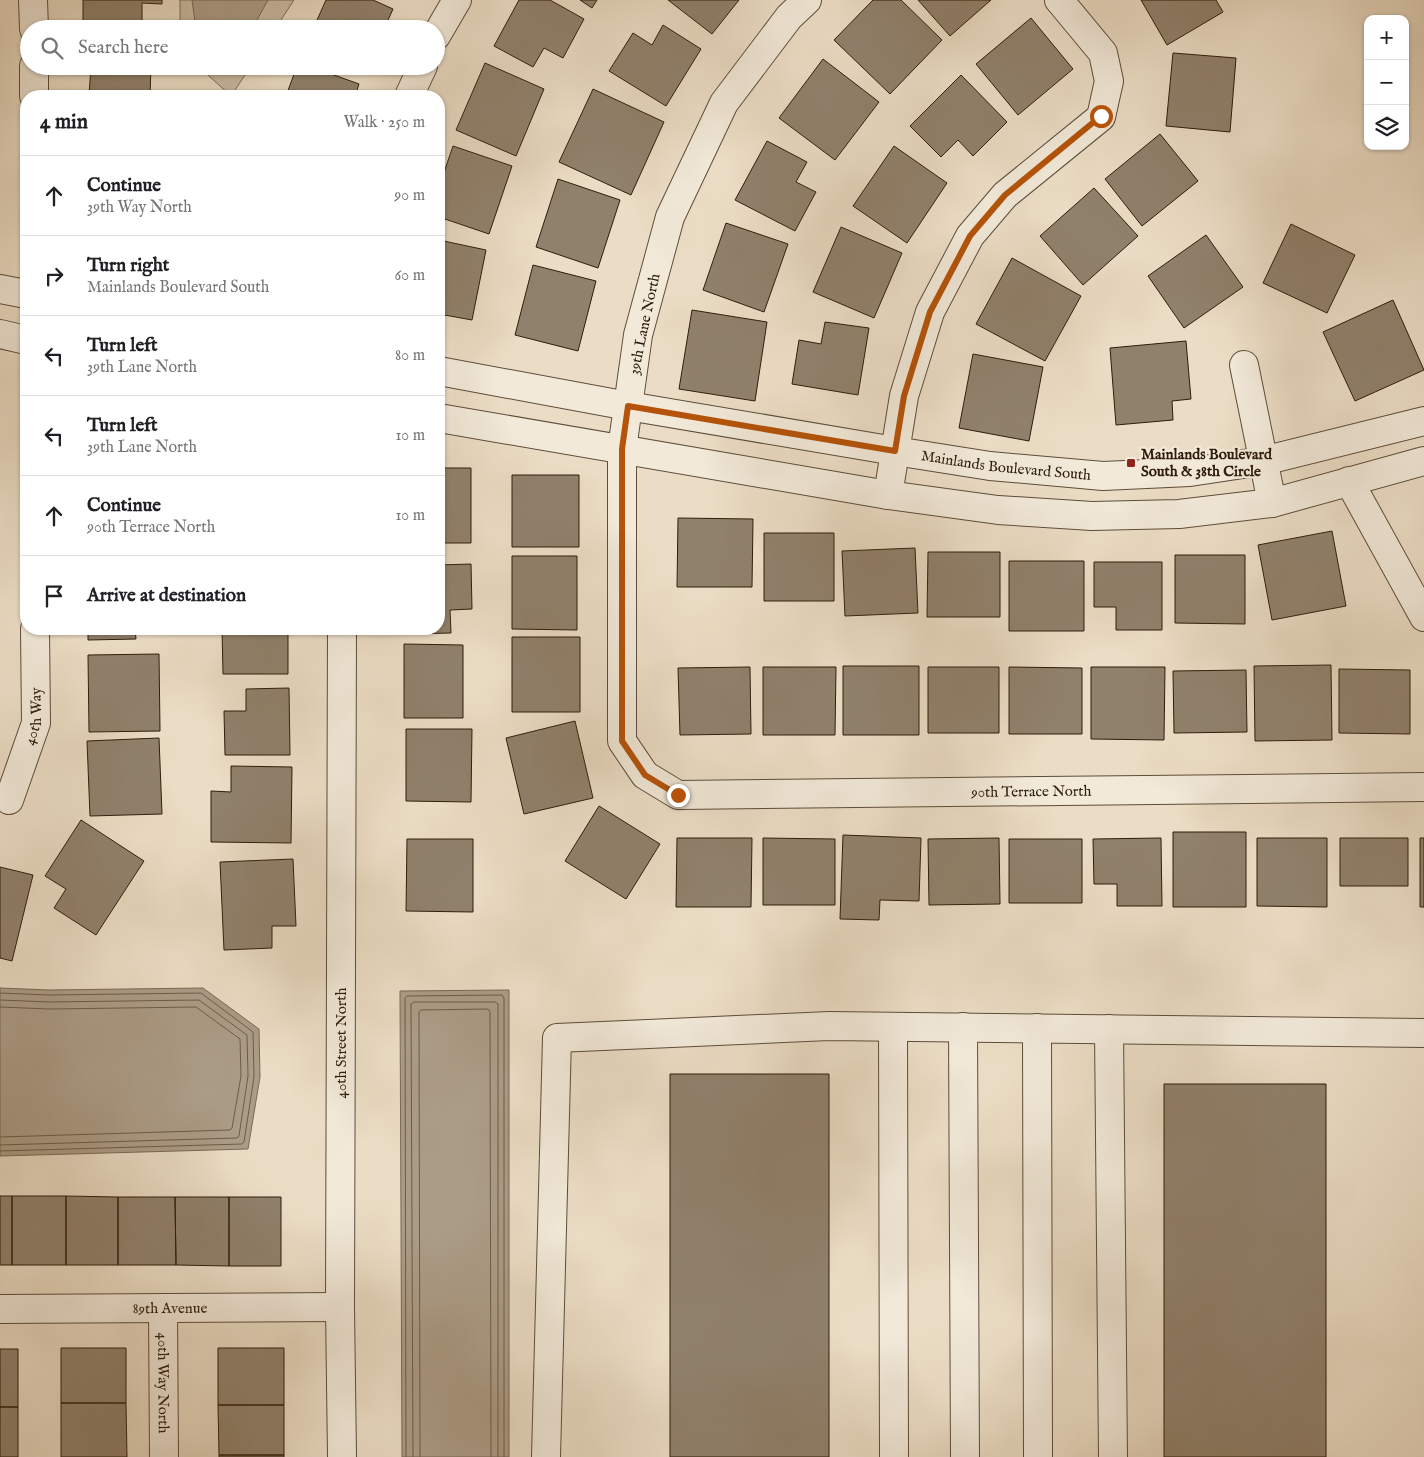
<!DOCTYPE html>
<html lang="en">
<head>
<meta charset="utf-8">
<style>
  body { margin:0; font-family:"IM FELL English",serif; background:#f6f6f6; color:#202124 }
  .controls { position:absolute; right:15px; top:15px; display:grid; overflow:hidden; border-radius:10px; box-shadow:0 1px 4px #0004 }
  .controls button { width:45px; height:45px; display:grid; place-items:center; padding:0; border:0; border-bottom:1px solid #e0e0e0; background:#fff; color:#202124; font:25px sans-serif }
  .stop { position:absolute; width:15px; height:15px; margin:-11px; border:4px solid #b45309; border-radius:50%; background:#fff }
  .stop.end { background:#b45309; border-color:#fff; box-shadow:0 1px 5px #0008 }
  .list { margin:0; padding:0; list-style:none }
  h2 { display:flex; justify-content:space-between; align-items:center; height:65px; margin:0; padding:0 20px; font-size:21px }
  h2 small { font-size:16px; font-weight:400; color:#757577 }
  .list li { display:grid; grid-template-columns:32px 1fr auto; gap:15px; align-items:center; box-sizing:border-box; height:80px; padding:0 20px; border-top:1px solid #e0e0e0 }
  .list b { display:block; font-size:19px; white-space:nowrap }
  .list p { margin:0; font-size:16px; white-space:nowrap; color:#757577 }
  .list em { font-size:16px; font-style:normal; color:#757577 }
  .icon { flex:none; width:28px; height:28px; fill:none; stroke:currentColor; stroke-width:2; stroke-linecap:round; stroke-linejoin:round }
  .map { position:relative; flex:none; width:1424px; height:1457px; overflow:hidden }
  .search { position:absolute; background:#fff; box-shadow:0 1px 4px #0004; left:20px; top:20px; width:425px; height:55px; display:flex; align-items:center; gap:12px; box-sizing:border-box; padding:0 18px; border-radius:28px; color:#757577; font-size:19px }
  .panel { position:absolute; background:#fff; box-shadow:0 1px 4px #0004; left:20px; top:90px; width:425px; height:545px; border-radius:20px }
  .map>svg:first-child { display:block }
</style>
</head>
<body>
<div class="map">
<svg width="1424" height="1457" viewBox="0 0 1424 1457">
  <rect width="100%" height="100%" fill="#ebddc5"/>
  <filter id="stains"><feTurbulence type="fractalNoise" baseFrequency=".004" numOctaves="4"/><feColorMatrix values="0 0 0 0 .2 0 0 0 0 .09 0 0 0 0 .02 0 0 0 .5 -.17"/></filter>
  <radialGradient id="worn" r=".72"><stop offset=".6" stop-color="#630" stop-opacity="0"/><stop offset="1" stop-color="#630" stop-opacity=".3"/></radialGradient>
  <path fill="#cbbca5" stroke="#7c6c58" d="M180,0H294L275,29H180Z
    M198,66H251L231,96Z"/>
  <path fill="#ab9c86" stroke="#796955" d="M192,0H268L252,29H196Z
    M0,988L49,990L203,988L259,1029L260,1077L248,1149L0,1156Z
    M509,990V1457H402L400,991Z"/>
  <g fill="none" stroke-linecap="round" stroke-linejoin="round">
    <path stroke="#6c5c48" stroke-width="1" d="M0,993L49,995L201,993L253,1032L254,1077L244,1142L242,1144L0,1151
      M0,1000L49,1002L199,1000L247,1035L248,1076L239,1136L237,1138L0,1145
      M0,1007L49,1009L196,1007L240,1039L241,1076L232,1128L230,1130L0,1137
      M406,1457L405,998L407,996L502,995L504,998V1457
      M413,1457L411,1004L414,1002H495L498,1004V1457
      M420,1457L419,1012L421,1010L488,1009L490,1012L491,1457"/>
  </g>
  <path fill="#90816c" stroke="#2e1d0b" d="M83,0H162V4L142,3V27H83Z
    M326,0H373L393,9L384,29H313Z
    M519,0H550L584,19L563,58L544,48L533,67L494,46Z
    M580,0H597L592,8Z
    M668,0H739L712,34Z
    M873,0H901L942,40L890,94L834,40Z
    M918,0H991L950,36Z
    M1141,0H1216L1223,12L1167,45Z
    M1031,18L1073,69L1018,115L976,64Z
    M663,25L701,49L666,106L609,71L633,33L652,45Z
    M1173,53L1236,58L1230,132L1166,126Z
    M823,59L879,102L835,160L779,118Z
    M485,63L544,89L516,156L456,130Z
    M91,66H151L150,96H89Z
    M297,66H309L359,84L355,96H286Z
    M346,66H367L363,74Z
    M961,75L1007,122L973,156L958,140L941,157L910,126Z
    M593,89L664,122L631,195L559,162Z
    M1160,134L1198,181L1142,226L1105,179Z
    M767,141L807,162L796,182L816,192L795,231L735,200Z
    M453,146L512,166L489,234L439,217V187Z
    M894,146L947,183L907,243L853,206Z
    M558,179L620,200L598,268L536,247Z
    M1094,188L1138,236L1083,285L1040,236Z
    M726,223L788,244L764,312L703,290Z
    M1291,224L1355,255L1327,313L1263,283Z
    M841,227L902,253L874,318L813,292Z
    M1206,235L1243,287L1184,328L1148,276Z
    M439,240L486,250L472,320L439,314Z
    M1012,258L1081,296L1045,361L976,324Z
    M533,265L596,281L578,351L515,335Z
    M1393,300L1424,370L1355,401L1323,332Z
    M692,310L767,322L755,401L679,389Z
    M825,322L869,328L858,395L792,384L799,340L821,344Z
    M1186,341L1191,399L1172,401L1173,420L1116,425L1110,348Z
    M973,354L1043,367L1029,441L959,428Z
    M439,468H471V543H439Z
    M512,475H579V547H512Z
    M678,518L753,519L752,587H677Z
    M1332,531L1346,606L1272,620L1258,545Z
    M764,533H834V601H764Z
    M915,548L918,613L845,616L842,551Z
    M928,552H1000V617H927Z
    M1175,555H1245V624L1175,623Z
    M512,556H577V630L512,629Z
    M1009,561H1084V631H1009Z
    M1094,562H1162V630H1116V607H1094Z
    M471,564L472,609L450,610L451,633L406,634V629H439V565Z
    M88,629H135L136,639L88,640Z
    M222,629H288V674H223Z
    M512,637H580V712H512Z
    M404,644L463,645V718H404Z
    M159,654L160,731L89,732L88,655Z
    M1331,665L1332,740L1255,741L1254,666Z
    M843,666H919V735H843Z
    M750,667L751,734L680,735L678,668Z
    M763,667H836L835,735H763Z
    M928,667H999V733H928Z
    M1009,667L1082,668V734H1009Z
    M1091,667H1165L1164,740L1091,739Z
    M1339,669L1410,670V734L1339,733Z
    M1246,670L1247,732L1174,733L1173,671Z
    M289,688L290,755H225L224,711H246V689Z
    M575,721L593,798L524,814L506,738Z
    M406,729H472L471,802L406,801Z
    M159,738L162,814L90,816L87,741Z
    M231,766L292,767L291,843L211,842V791L231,792Z
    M599,806L660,844L626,899L565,861Z
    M81,820L144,861L96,935L54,908L66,889L45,876Z
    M1173,832H1246V907H1173Z
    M843,835L921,838L919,901L880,900L879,920L840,919Z
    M677,838H752L751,907H676Z
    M763,838L835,839V905H763Z
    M999,838L1000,904L929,905L928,839Z
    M1161,838L1162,906H1117V884H1094L1093,839Z
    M1257,838H1327V907L1257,906Z
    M1340,838H1408V886H1340Z
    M1420,838H1424V907H1420Z
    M407,839H473V912L406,911Z
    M1009,839H1082V903H1009Z
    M293,859L296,926H272V948L224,950L220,862Z
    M0,867L33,875L12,961L0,958Z
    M670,1074H829V1457H670Z
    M1164,1084H1326V1457H1164Z
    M0,1196H12V1265H0Z
    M12,1196H66V1265H12Z
    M66,1196L118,1197V1265H66Z
    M118,1197H175L176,1265H118Z
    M175,1197H229V1266L176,1265Z
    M229,1197H281V1266H229Z
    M61,1348H126V1403H61Z
    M218,1348H284V1405H218Z
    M0,1349H18V1407H0Z
    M61,1403H126L127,1457H61Z
    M218,1405H284V1455H219Z
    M0,1407H18V1457H0Z
    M219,1455H284V1457H219Z"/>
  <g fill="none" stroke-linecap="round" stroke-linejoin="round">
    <defs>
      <g id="minor">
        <path d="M33,0L34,29"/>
        <path id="s1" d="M807,0L789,17L724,103L670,217L638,335L622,449V741L645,775L678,795L1424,787"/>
        <path d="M436,36L457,0"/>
        <path d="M34,66V96"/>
        <path d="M409,96L423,66"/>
        <path d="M0,289L26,294"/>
        <path d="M0,334L26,340"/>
        <path d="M1244,365L1272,503"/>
        <path id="s2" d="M439,371L628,406L895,451L990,466L1103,476L1190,472L1263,461L1424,421"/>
        <path d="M439,418L888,495L998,510L1092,516L1179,514L1272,503L1424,461"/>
        <path d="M1349,481L1424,617"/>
        <path d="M888,495L904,396L930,312L970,236L1005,195L1101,117L1109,81L1103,53L1059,0"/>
        <path d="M342,629L340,1307L342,1457"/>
        <path id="s3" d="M9,800L36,723L35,629"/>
        <path d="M893,1027L894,1457"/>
        <path d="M963,1027L965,1457"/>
        <path d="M1037,1028L1038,1457"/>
        <path d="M1109,1029L1113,1457"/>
        <path id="s4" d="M163,1308L164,1457"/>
        <path id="s5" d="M0,1309L340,1307"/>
        <path d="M546,1457L557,1038L829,1026L1424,1033"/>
      </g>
    </defs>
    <use href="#minor" stroke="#5d4d3a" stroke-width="30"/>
    <use href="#minor" stroke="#f2e9d9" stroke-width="28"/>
  </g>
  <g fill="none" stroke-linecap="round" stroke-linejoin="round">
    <path stroke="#b45309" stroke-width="6" d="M678,795L645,775L622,741V449L628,406L895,451L904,396L930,312L970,236L1005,195L1101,116"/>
  </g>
  <rect fill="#8f2418" stroke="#f2e9d9" stroke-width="2" x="1126" y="458" width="10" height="10" rx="2.5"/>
  <g text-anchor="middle" stroke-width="4.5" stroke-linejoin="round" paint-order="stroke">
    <g font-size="15" fill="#2e1d0b" stroke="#f2e9d9">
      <text transform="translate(644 324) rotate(-78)" y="5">39th Lane North</text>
      <text dy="5" stroke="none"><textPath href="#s2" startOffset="575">Mainlands Boulevard South</textPath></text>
      <text dy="5" stroke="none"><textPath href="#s3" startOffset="88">40th Way</textPath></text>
      <text dy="5" stroke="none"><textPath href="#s1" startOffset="1221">90th Terrace North</textPath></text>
      <text transform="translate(341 1043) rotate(-90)" y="5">40th Street North</text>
      <text dy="5" stroke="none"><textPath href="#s5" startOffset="170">89th Avenue</textPath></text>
      <text dy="5" stroke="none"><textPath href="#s4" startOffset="75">40th Way North</textPath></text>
    </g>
    <g font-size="15" font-weight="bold" fill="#2e1d0b" stroke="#f2e9d9" text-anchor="start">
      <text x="1141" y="459">Mainlands Boulevard<tspan x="1141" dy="17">South &amp; 38th Circle</tspan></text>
    </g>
  </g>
  <rect width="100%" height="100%" filter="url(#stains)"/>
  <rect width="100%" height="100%" fill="url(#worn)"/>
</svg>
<div class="controls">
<button>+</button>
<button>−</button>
<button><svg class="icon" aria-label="layers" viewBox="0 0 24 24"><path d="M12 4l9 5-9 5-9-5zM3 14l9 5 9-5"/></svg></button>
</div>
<div class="stop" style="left:1101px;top:116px"></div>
<div class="stop end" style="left:678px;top:795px"></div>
<div class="search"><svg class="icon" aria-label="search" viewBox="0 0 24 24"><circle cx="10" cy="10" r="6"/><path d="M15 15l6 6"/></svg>Search here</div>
<section class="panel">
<h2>4 min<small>Walk · 250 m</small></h2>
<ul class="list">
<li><svg class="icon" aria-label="ahead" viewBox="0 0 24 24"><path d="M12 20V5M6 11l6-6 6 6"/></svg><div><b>Continue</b><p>39th Way North</p></div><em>90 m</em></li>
<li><svg class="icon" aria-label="right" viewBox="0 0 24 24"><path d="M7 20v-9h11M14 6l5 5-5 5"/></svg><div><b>Turn right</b><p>Mainlands Boulevard South</p></div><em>60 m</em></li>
<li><svg class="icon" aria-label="left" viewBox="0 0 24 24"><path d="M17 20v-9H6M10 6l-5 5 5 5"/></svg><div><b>Turn left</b><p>39th Lane North</p></div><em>80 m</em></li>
<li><svg class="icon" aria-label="left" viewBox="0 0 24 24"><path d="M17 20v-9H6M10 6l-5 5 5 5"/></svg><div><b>Turn left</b><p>39th Lane North</p></div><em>10 m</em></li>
<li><svg class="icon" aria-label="ahead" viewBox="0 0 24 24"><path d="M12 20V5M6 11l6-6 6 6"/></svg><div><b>Continue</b><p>90th Terrace North</p></div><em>10 m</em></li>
<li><svg class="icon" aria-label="arrive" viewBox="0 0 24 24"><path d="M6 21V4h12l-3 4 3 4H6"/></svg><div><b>Arrive at destination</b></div></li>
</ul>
</section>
</div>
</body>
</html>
